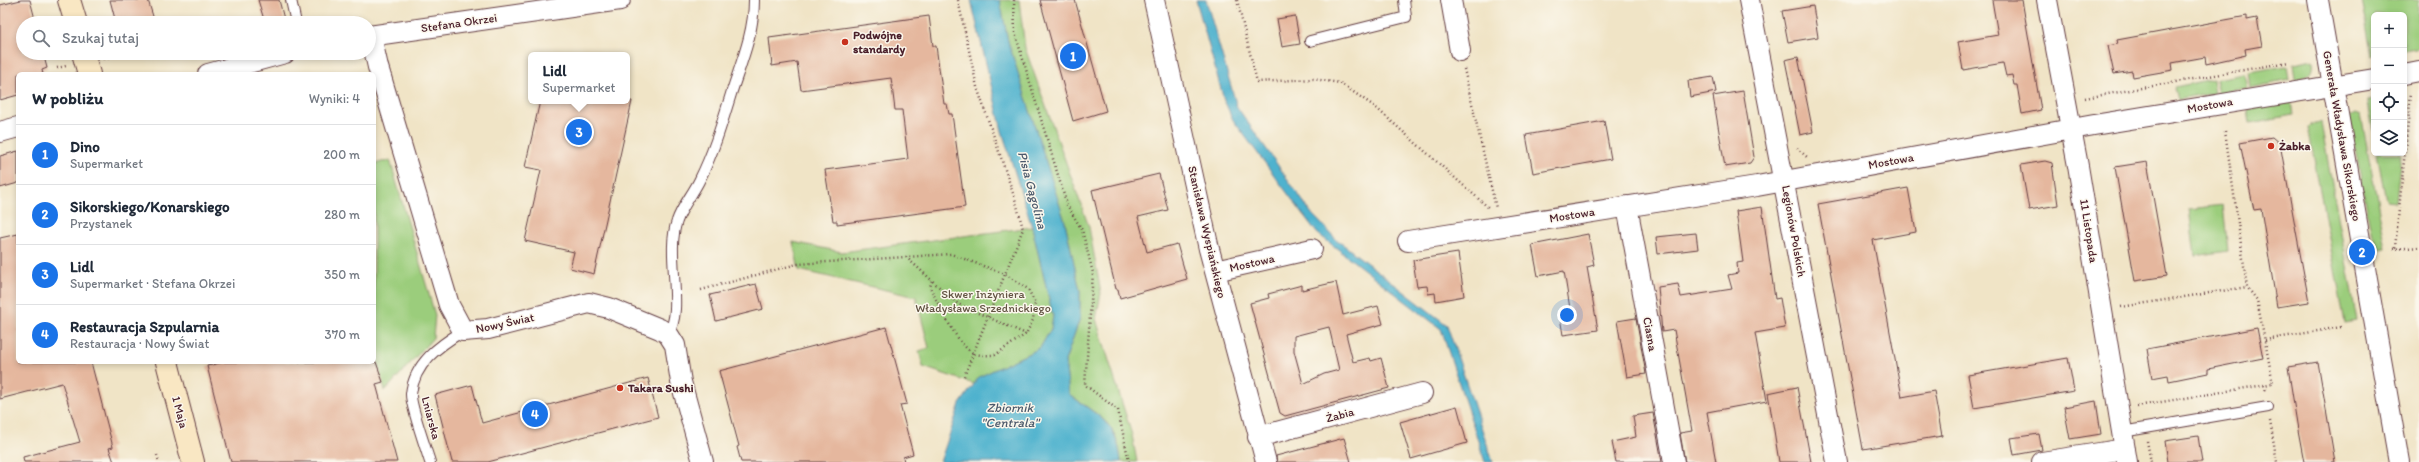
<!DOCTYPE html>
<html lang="pl">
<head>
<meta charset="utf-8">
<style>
  body { margin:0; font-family:Itim,sans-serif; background:#f6f6f7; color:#1f2937 }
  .controls { position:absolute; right:12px; top:12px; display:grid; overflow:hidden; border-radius:6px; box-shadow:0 2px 6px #0003 }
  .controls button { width:36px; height:36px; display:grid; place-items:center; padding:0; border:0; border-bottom:1px solid #e0e1e3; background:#fff; color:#1f2937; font:20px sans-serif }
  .you { position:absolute; left:1567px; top:315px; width:14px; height:14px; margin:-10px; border:3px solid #fff; border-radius:50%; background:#1a73e8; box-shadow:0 0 0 6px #1a73e833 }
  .badge { display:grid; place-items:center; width:26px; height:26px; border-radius:50%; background:#1a73e8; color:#fff; font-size:13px; font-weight:700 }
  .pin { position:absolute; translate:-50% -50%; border:2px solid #fff; box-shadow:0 1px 4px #0006 }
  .popup { position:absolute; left:528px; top:52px; width:102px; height:52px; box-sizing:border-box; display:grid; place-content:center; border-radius:6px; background:#fff; filter:drop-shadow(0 1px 3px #0005); font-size:13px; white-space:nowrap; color:#747a83 }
  .popup b { font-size:15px; color:#1f2937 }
  .popup::after { content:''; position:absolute; left:50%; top:100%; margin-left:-8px; border:8px solid transparent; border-top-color:#fff }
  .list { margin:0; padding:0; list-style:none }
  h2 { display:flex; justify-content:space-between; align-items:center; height:52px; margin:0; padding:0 16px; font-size:17px }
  h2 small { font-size:13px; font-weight:400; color:#747a83 }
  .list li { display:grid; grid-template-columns:26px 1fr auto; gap:12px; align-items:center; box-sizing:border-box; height:60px; padding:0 16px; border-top:1px solid #e0e1e3 }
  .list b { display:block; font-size:15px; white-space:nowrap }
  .list p { margin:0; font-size:13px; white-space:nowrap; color:#747a83 }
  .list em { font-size:13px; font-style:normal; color:#747a83 }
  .icon { flex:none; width:22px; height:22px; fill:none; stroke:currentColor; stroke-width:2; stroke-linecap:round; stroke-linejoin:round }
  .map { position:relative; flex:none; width:2419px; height:462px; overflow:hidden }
  .search { position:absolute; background:#fff; box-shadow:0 2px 6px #0003; left:16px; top:16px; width:360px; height:44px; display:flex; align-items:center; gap:10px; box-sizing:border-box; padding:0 14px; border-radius:22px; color:#747a83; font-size:15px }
  .panel { position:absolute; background:#fff; box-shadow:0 2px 6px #0003; left:16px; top:72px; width:360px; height:292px; border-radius:6px }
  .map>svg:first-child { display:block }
</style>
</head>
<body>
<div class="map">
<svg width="2419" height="462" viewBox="0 0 2419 462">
  <rect width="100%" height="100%" fill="#fbf7ec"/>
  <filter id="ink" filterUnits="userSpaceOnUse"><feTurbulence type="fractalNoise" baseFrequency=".025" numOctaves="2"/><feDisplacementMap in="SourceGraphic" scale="8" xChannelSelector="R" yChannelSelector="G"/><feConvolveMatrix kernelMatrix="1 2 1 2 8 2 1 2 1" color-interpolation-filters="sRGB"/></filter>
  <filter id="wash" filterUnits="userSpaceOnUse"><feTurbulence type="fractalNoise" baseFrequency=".012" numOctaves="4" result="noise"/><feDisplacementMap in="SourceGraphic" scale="16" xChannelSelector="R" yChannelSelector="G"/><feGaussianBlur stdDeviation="0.9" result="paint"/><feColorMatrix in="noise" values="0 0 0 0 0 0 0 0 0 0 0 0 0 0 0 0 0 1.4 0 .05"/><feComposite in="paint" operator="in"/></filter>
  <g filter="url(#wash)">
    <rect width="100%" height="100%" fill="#f0e4c6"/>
    <path fill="#9bcd7c" stroke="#727654" d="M1000,0H1019L1025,48L1089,227L1101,293L1096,319L1132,435L1137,462H1121C1118,421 1099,417 1069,394L1065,361L1080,318V291L1065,222L1008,41Z
      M2361,0H2419V47L2404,50V15H2374V55L2372,56Z
      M2313,60C2315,74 2307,76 2295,79L2293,64Z
      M2287,66L2289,80L2250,88L2248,72Z
      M2244,74L2247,88L2218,93L2215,79Z
      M2212,79L2214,93L2178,100L2175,87Z
      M2374,100V136L2368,101Z
      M2291,102L2293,115L2250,123L2248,109Z
      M2356,113L2361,115L2386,248L2380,249L2372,236L2349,117Z
      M2321,123L2357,321L2345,323L2308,127L2310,125Z
      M2377,153H2401L2396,202L2386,201Z
      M390,160L435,315L433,338L385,391L374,353V164Z
      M2223,205L2228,251L2195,256L2189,209Z
      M1032,227L1053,316L1051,329L1040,348L979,377L974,384L923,367L919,351L929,348L916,297L799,270L793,242L842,252Z"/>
    <path fill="#4fb2ce" stroke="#4c687c" d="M971,0H1000L1008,41L1065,222L1080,291V318L1065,361L1069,394C1099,418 1117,420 1121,462H940L960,404L979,377L1040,348L1051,329L1053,316L1032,227L1002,131Z
      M1196,0H1206L1237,107L1312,214L1336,239L1447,325L1493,462H1485L1441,329L1317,233L1233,120L1224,100Z"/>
    <g id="blocks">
      <path fill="#e5b79e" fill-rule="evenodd" d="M21,0H30L36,23H23V53H43L47,68L42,70L43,74H18V95L0,100V5Z
        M110,0H148L155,23H116Z
        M258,0H279L285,23H265Z
        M1040,0H1075L1106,111L1073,121Z
        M1992,0H2022L2041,110L2022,114L2017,85H2014L2012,75L2006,76L2003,63L1963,70L1958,42L1998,35Z
        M1813,6L1818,37L1788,42L1782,11Z
        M929,16L933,46H936L944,104H947L949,114H952L965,207L837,224V221H833L825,170L908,159L902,110H895L891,78L801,90L797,62L772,66L769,38Z
        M1295,16L1300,44L1282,47L1277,19Z
        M2247,16V20L2257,18L2262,46L2245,49L2246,55L2206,64L2205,57L2172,63L2173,70L2133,77L2132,71L2114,74L2108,46L2118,44L2117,40Z
        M1798,57L1813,132L1800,135L1785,60Z
        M1713,77L1716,92L1690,97L1688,81Z
        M1743,91L1754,157L1750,163L1725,167L1713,96Z
        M540,101H632L594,274L570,268L574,252L525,241L541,170L525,167Z
        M1604,121L1611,159L1533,173L1526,135Z
        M2272,137L2280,144L2309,302L2277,307L2261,209L2254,210L2240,143Z
        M18,151V183L0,188V156Z
        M2045,161L2052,163L2058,205L2029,210L2021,165Z
        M2147,162L2167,276L2135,281L2115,167Z
        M1159,174L1168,210L1138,217L1147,252L1177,244L1187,279L1120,298L1118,289H1116L1092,190Z
        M1908,188L1916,232L1873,240L1902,397L1934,391L1942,436L1863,449L1818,204Z
        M1762,207L1775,299L1780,298L1785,328L1755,333L1767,401L1707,412L1716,462H1685L1680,433L1692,431L1674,330L1662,332L1658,287L1678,284L1681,297L1732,289L1728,275L1738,273L1737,263L1743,262L1736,211Z
        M1696,233L1698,249L1658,254L1656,237Z
        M18,234V362H91L113,447L109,448L114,462H24L23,457L80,442L62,383L0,399V238Z
        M1588,234L1594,265L1587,267L1598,330L1563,335L1560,317L1571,315L1564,271L1538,276L1532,245Z
        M1458,253L1464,296L1436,301L1435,293L1428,294L1427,286L1417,287L1413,260Z
        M1336,282L1343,315L1378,306L1383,324L1346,334L1353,362L1370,358L1371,361L1381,358L1389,388L1285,416L1280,413L1250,303L1269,298L1268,294L1302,285V290ZM1329,327L1339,370L1324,374L1303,384L1294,351V336Z
        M756,284L763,309L716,321L710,295Z
        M1636,318L1646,374L1627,377L1617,321Z
        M886,327L907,404L900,405L913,454L903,457L904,462H741L737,447L739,446L719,371Z
        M2257,328L2263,358L2208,369V373L2169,381L2168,375L2152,378L2147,349Z
        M2068,358L2074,391L1974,408L1968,375Z
        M224,362H376L383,382L376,384L397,462H231L207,366Z
        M2318,362L2335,462H2304L2298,430L2288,367Z
        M648,378L658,417L488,462H452L435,395L472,385L482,423Z
        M1797,387L1811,462H1779L1768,393Z
        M2096,401L2101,434L2070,439L2064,407Z
        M1457,406L1467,443L1411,459L1400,422Z
        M1653,413L1662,462H1616L1612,442L1636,437L1633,416Z
        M2039,434L2042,450L2014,455L2011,438Z
        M2198,436L2202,462H2168L2165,441Z
        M1344,438L1351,462H1277L1276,456Z"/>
    </g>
  </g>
  <g filter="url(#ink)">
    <use href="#blocks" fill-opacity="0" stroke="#633d42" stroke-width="1"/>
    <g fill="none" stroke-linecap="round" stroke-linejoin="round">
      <defs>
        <path id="lane" d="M291,0L296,23
          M1310,41L1406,17L1404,0
          M668,334C685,310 665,253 677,221C682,206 693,194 700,179C714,151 722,123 731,94C741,63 754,33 754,0
          M2122,432L2268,407
          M430,462C426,449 410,404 411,394C414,363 440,345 463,331"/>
        <path id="street" d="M1154,0L1209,249L1266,462
          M1451,0L1460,51
          M1749,0L1837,462
          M2047,0L2078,166L2127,462
          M2318,0L2399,462
          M369,36L620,0
          M371,36L378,67L449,305L463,331L488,329L589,303L609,308L660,329L668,334L675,345L681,382L703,462
          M208,74L285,53
          M2404,74L2419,71
          M0,132L18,127
          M1627,206L1674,462
          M1408,241L1757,186L2094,125L2374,79
          M1215,271L1312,249
          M1258,437L1422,393
          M2042,462L2125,449"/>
        <path id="secondary" d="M69,0L76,23
          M83,53L89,74
          M167,362L193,462"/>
      </defs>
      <use href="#lane" stroke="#633d42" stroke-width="12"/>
      <use href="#street" stroke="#633d42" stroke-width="22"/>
      <use href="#secondary" stroke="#633d42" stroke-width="24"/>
      <path stroke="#633d42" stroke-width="2.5" stroke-dasharray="1 3" stroke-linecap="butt" d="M958,0L977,87L1016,202L1023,229L963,379
        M1014,0L1015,33L1067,205L1082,230L1093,273L1085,385L1118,410L1129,462
        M1237,0L1257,82L1313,79L1340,83L1374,106L1490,209
        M104,58L120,55
        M57,68L66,66
        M1464,69L1496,208
        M2085,98L2289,62
        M2225,131L2247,287L2257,300L2273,383L2264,385L2266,392
        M1797,148L1807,157
        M2395,248L2411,93
        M2393,249L2419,247
        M906,257L958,304L1026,334
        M701,290L797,264L951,254L1005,274L1028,289L1035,303L1033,320L1026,334L995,355C988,355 980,356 973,353C957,345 938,303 930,287L932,280
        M2121,307L2247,287
        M2265,340L2341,327
        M2137,406L2264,385
        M2270,421L2277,462
        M2147,441L2151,462
        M157,455L159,462"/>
      <use href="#lane" stroke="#fff" stroke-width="10"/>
      <use href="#street" stroke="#fff" stroke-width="20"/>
      <use href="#secondary" stroke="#f9e7c3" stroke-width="22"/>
    </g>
  </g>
  <g fill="#c8321e" stroke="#fbf7ec" stroke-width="1.5">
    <circle cx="845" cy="42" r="4"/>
    <circle cx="2271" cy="146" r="4"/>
    <circle cx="620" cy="388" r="4"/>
  </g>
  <g text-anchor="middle" stroke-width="3" stroke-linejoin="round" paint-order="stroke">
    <g font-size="12" fill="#4a1f2b" stroke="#fbf7ec">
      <text transform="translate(459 23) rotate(-8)" y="4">Stefana Okrzei</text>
      <text transform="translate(2210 105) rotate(-10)" y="4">Mostowa</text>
      <text transform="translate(2342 136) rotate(80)" y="4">Generała Władysława Sikorskiego</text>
      <text transform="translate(1891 161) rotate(-10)" y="4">Mostowa</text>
      <text transform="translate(1572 215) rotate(-9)" y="4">Mostowa</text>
      <text transform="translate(1794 231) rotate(80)" y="4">Legionów Polskich</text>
      <text transform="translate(2089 231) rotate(81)" y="4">11 Listopada</text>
      <text transform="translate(1207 232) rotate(77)" y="4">Stanisława Wyspiańskiego</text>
      <text transform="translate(1252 263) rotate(-13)" y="4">Mostowa</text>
      <text transform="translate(505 323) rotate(-12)" y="4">Nowy Świat</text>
      <text transform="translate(1650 334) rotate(80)" y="4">Ciasna</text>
      <text transform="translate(180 412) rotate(75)" y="4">1 Maja</text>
      <text transform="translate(1340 415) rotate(-15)" y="4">Żabia</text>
      <text transform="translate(431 418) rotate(75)" y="4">Lniarska</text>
    </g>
    <g font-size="12" font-weight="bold" fill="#4a1f2b" stroke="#fbf7ec" text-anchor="start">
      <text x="853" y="39">Podwójne<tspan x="853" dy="14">standardy</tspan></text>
      <text x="2279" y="150">Żabka</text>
      <text x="628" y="392">Takara Sushi</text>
    </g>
    <g font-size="12" fill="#625343" stroke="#fbf7ec">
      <text x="983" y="298">Skwer Inżyniera<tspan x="983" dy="14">Władysława Srzednickiego</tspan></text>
    </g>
    <g font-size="13" font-style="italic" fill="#4c5a6c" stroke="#fbf7ec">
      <text transform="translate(1033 190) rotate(75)" y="5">Pisia Gągolina</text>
      <text x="1010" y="412">Zbiornik<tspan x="1010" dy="15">"Centrala"</tspan></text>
    </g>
  </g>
</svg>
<div class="controls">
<button>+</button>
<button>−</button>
<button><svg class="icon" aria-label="locate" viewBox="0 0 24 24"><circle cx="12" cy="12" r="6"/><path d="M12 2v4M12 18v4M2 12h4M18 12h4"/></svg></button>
<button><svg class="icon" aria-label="layers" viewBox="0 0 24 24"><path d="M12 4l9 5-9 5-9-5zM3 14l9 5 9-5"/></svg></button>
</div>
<div class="you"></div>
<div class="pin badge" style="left:1073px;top:56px">1</div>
<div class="pin badge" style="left:2362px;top:252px">2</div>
<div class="pin badge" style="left:579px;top:132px">3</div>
<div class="popup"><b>Lidl</b>Supermarket</div>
<div class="pin badge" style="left:535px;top:414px">4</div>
<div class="search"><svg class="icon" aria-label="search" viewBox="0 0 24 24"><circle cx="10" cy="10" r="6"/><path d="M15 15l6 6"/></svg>Szukaj tutaj</div>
<section class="panel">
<h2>W pobliżu<small>Wyniki: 4</small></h2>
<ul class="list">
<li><span class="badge">1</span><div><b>Dino</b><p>Supermarket</p></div><em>200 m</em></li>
<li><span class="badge">2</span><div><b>Sikorskiego/Konarskiego</b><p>Przystanek</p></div><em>280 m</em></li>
<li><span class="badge">3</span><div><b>Lidl</b><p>Supermarket · Stefana Okrzei</p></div><em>350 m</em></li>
<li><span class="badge">4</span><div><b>Restauracja Szpularnia</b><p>Restauracja · Nowy Świat</p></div><em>370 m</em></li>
</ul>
</section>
</div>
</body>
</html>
